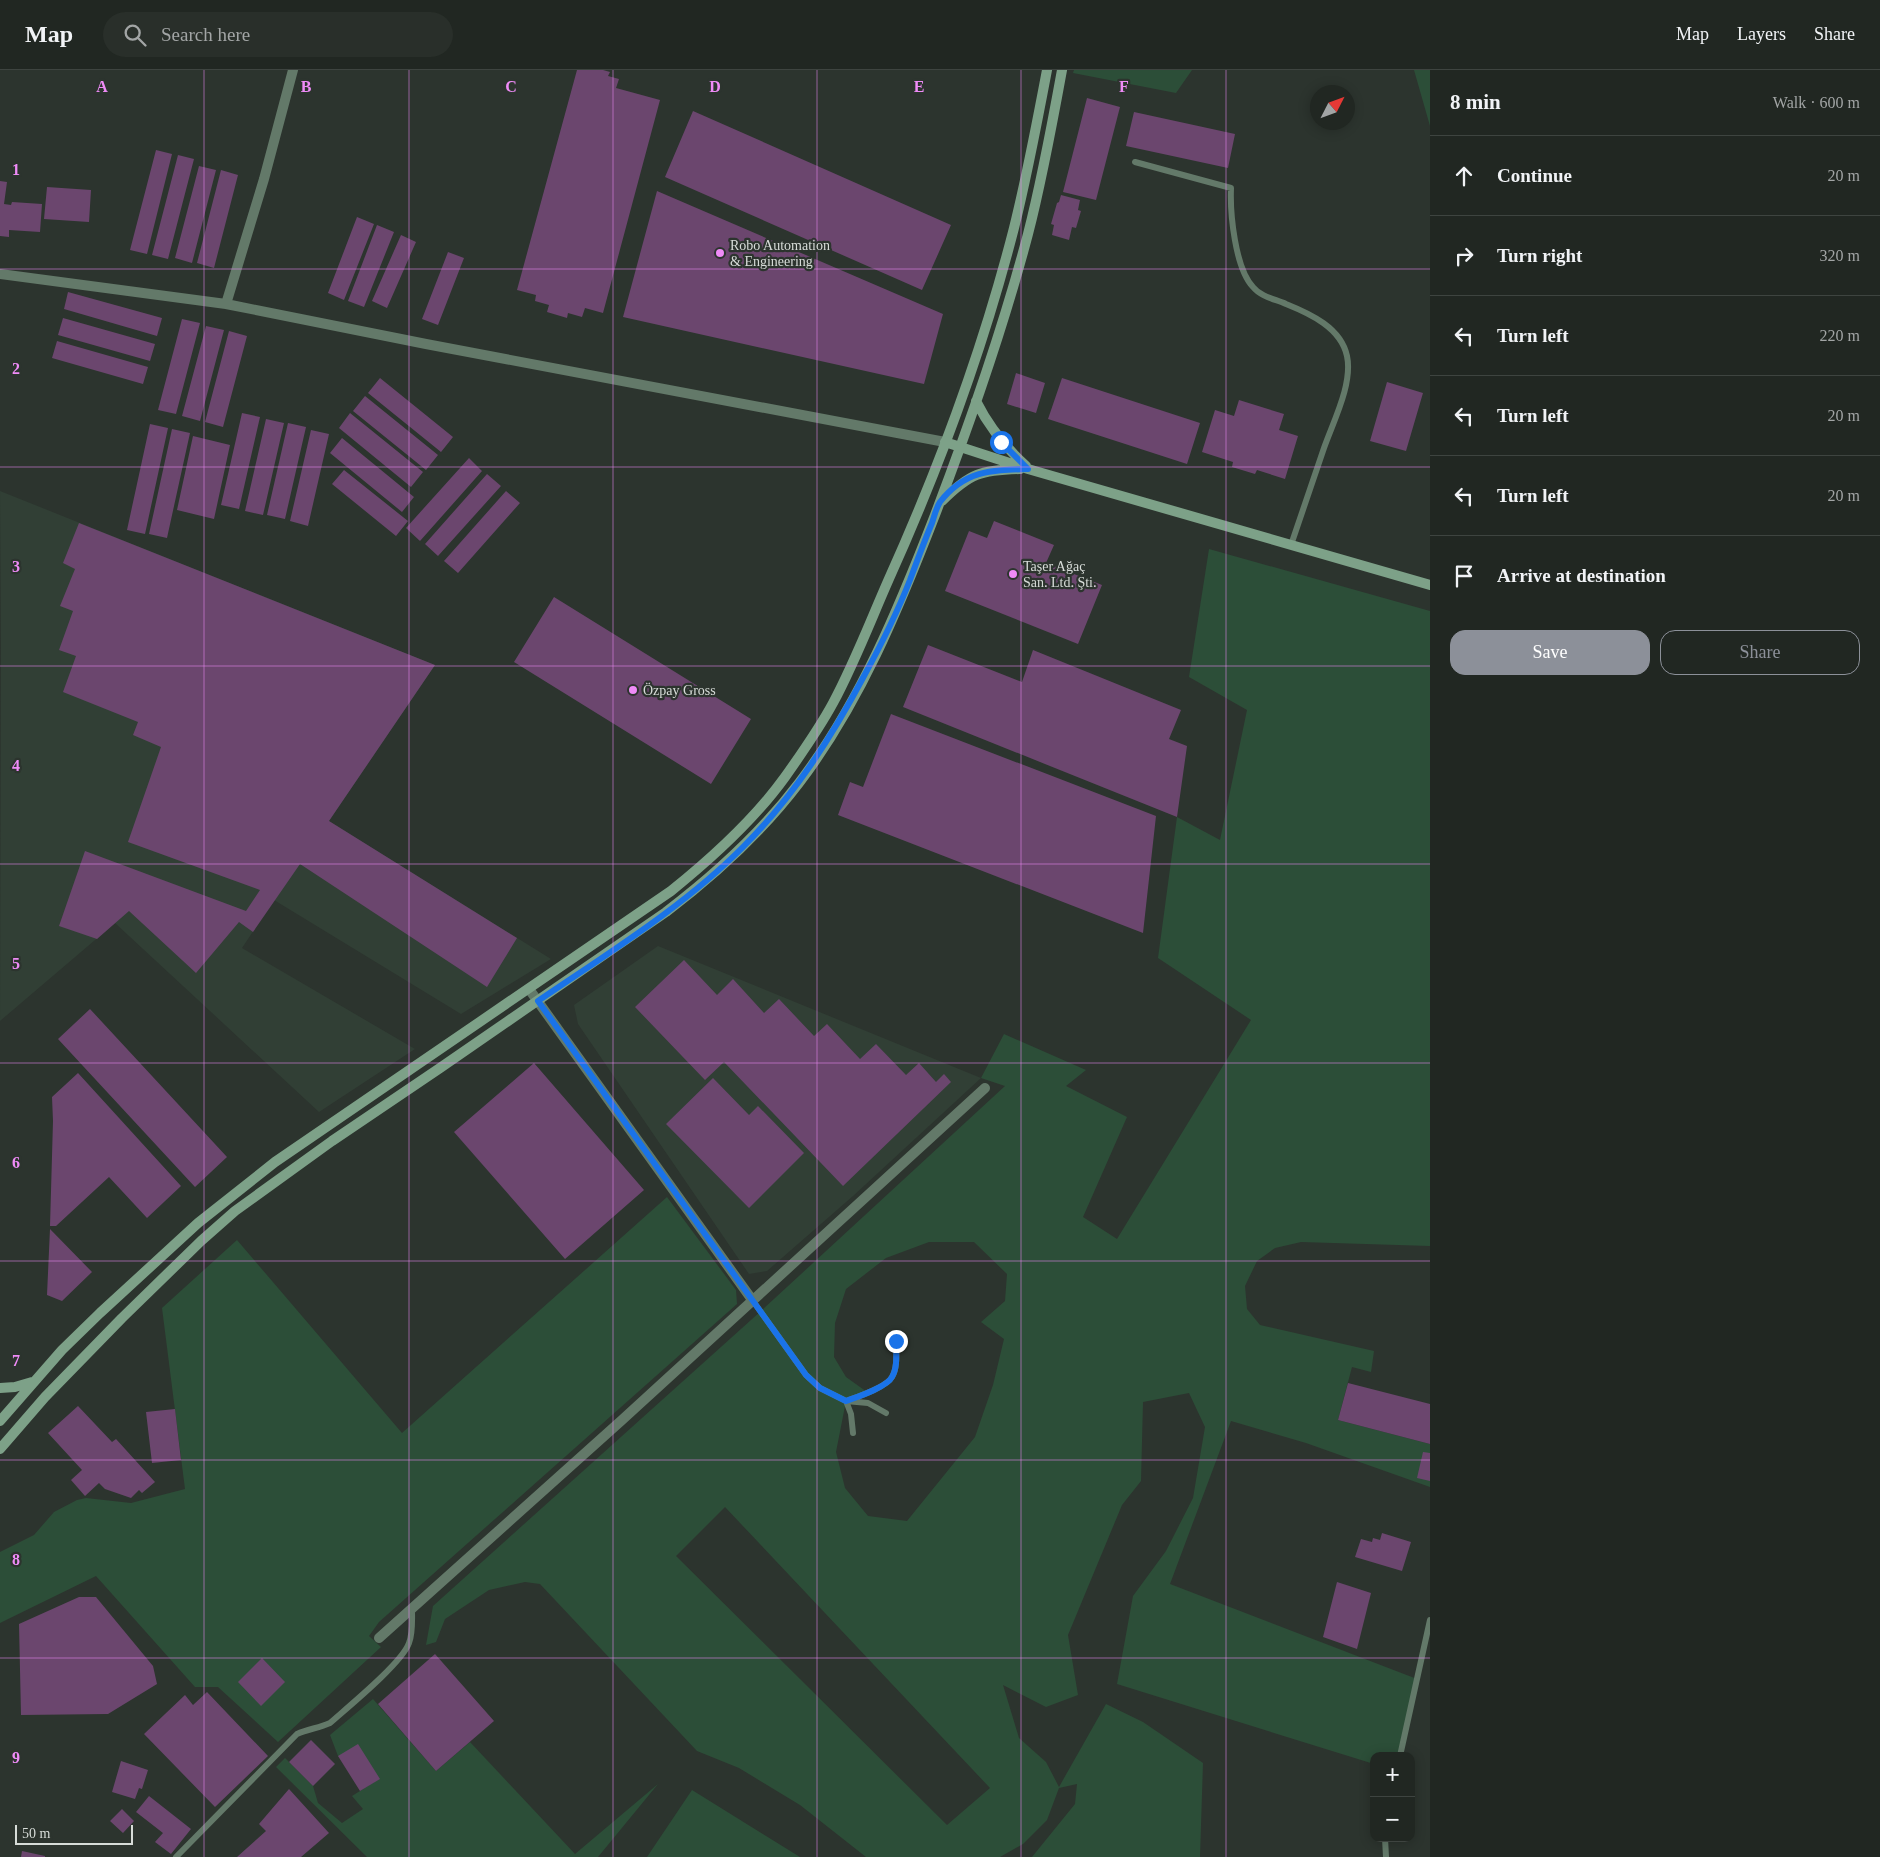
<!DOCTYPE html>
<html lang="en">
<head>
<meta charset="utf-8">
<style>
  body { margin:0; font-family:"Times New Roman",serif; background:#292f2a; color:#f1f3f6 }
  .controls { position:absolute; right:15px; bottom:15px; display:grid; overflow:hidden; border-radius:10px; box-shadow:0 2px 12px #0003 }
  .controls button { width:45px; height:45px; display:grid; place-items:center; padding:0; border:0; border-bottom:1px solid #3e4440; background:#212722; color:#f1f3f6; font:25px sans-serif }
  .compass { position:absolute; left:1310px; top:15px; width:45px; height:45px; border-radius:50%; background:#212722; box-shadow:0 2px 12px #0003; rotate:48deg }
  .scale { position:absolute; left:15px; bottom:12px; width:118px; box-sizing:border-box; padding-left:5px; border:2px solid #d7dcd8; border-top:0; font-size:14px; line-height:18px; white-space:nowrap; color:#d7dcd8; -webkit-text-stroke:4px #2c342e; paint-order:stroke }
  .stop { position:absolute; width:15px; height:15px; margin:-11px; border:4px solid #1a73e8; border-radius:50%; background:#fff }
  .stop.end { background:#1a73e8; border-color:#fff; box-shadow:0 1px 5px #0008 }
  .list { margin:0; padding:0; list-style:none }
  h2 { display:flex; justify-content:space-between; align-items:center; height:65px; margin:0; padding:0 20px; font-size:21px }
  h2 small { font-size:16px; font-weight:400; color:#a2a5a5 }
  .list li { display:grid; grid-template-columns:32px 1fr auto; gap:15px; align-items:center; box-sizing:border-box; height:80px; padding:0 20px; border-top:1px solid #3e4440 }
  .list b { display:block; font-size:19px; white-space:nowrap }
  .list em { font-size:16px; font-style:normal; color:#a2a5a5 }
  .actions { display:flex; gap:10px; padding:15px 20px }
  .actions a { flex:1; padding:11px 0; border:1px solid #8c9099; border-radius:15px; text-align:center; font-size:18px; color:#8c9099 }
  .actions .main { background:#8c9099; color:#fff }
  .icon { flex:none; width:28px; height:28px; fill:none; stroke:currentColor; stroke-width:2; stroke-linecap:round; stroke-linejoin:round }
  .map { position:relative; flex:none; width:1430px; height:1787px; overflow:hidden }
  header { display:flex; align-items:center; gap:30px; box-sizing:border-box; height:70px; padding:0 25px; background:#212722; border-bottom:1px solid #3e4440 }
  header strong { font-size:24px }
  nav { display:flex; gap:28px; margin-inline-start:auto; font-size:18px }
  .search { width:350px; height:45px; background:#292f2a; display:flex; align-items:center; gap:12px; box-sizing:border-box; padding:0 18px; border-radius:28px; color:#a2a5a5; font-size:19px }
  main { display:flex }
  aside { flex:1; background:#212722 }
  .map>svg:first-child { display:block }
</style>
</head>
<body>
<header>
<strong>Map</strong>
<div class="search"><svg class="icon" aria-label="search" viewBox="0 0 24 24"><circle cx="10" cy="10" r="6"/><path d="M15 15l6 6"/></svg>Search here</div>
<nav><a>Map</a><a>Layers</a><a>Share</a></nav>
</header>
<main>
<div class="map">
<svg width="1430" height="1787" viewBox="0 0 1430 1787">
  <rect width="100%" height="100%" fill="#2c342e"/>
  <path fill="#313f35" d="M0,421L435,595L329,751L551,889L461,944L274,830L242,878L415,979L319,1042L115,853L0,951L1,579Z
    M658,876L981,1008L853,1126L767,1201L749,1204L578,954L574,935Z"/>
  <path fill="#2c4e38" fill-rule="evenodd" d="M1074,0H1192L1176,23L1073,3Z
    M1414,0H1430V56Z
    M1209,479L1430,541V1176L1301,1172L1275,1178L1257,1191L1245,1216L1247,1239L1260,1255L1374,1281L1371,1302L1352,1297L1338,1350L1430,1374V1417L1306,1373L1231,1351L1170,1514L1417,1609L1400,1686H1374V1694L1117,1614L1133,1526L1166,1481L1193,1428L1205,1357L1189,1323L1143,1332L1141,1411L1122,1435L1068,1565L1078,1625L1046,1637L1003,1615L1019,1668L1046,1692L1059,1717L1106,1634L1143,1652L1203,1693L1200,1787H1032L1075,1734L1077,1714L1059,1718L1047,1750L1023,1774L1000,1787H866L800,1735L739,1698L697,1681L540,1514L525,1512L489,1520L445,1549L436,1572L426,1575L433,1536L761,1241L1005,1016L981,1008L1004,964L1086,1000L1066,1016L1127,1047L1083,1147L1117,1169L1251,950L1158,888L1177,747L1220,770L1247,640L1189,607ZM929,1172H974L1007,1204L1005,1231L981,1252L1004,1269L993,1315L975,1367L907,1451L868,1446L845,1418L836,1382L846,1331L867,1322L846,1307L834,1287L835,1253L846,1219L886,1188ZM725,1437L990,1718L947,1755L676,1486Z
    M667,1127L736,1220L737,1234L379,1552L369,1566L381,1577L278,1672L218,1617H195L96,1506L0,1553V1482L34,1465L54,1442L77,1430L86,1428L131,1433L185,1419L162,1238L237,1170L402,1363Z
    M373,1629L436,1701L470,1672L575,1784L658,1714L598,1787H367L276,1697L285,1688L313,1716L318,1733L342,1753L363,1739L352,1726L379,1709L338,1686L330,1665Z
    M692,1720L800,1787H647Z"/>
  <path fill="#6b466e" d="M577,0H603L610,2L608,6L619,9L616,18L660,30L603,243L585,238L582,247L568,243L567,248L547,242L549,235L535,231L536,225L517,220Z
    M1087,28L1120,37L1096,130L1063,122Z
    M693,41L951,155L922,220L665,107Z
    M1134,42L1235,64L1228,98L1126,76Z
    M156,80L172,84L147,184L130,180Z
    M178,85L194,89L168,189L152,185Z
    M199,96L216,100L192,193L175,188Z
    M221,100L238,105L214,198L197,193Z
    M0,111L7,112L4,134L11,135L12,132L42,134L40,162L9,160V167L0,166Z
    M47,117L91,120L89,152L44,149Z
    M657,121L943,244L924,314L623,247Z
    M1061,125L1080,130L1078,140L1081,141L1076,158L1072,157L1069,170L1052,165L1054,155L1051,154L1057,133L1059,132Z
    M357,147L374,154L344,230L328,223Z
    M377,155L394,162L364,237L348,231Z
    M401,165L416,172L387,238L372,231Z
    M448,182L464,188L438,255L422,249Z
    M68,222L162,248L157,266L64,239Z
    M63,248L155,274L150,291L58,265Z
    M182,249L200,253L176,344L158,340Z
    M206,256L224,260L200,351L182,346Z
    M229,261L247,266L223,357L205,352Z
    M57,271L148,297L143,314L52,288Z
    M1016,303L1045,313L1036,343L1007,334Z
    M380,308L453,367L441,382L368,323Z
    M1062,308L1200,353L1187,394L1048,349Z
    M1387,312L1423,323L1406,381L1370,371Z
    M365,326L438,385L426,400L353,341Z
    M1239,330L1284,344L1279,360L1298,366L1285,409L1257,400L1255,404L1232,397L1233,392L1202,382L1215,340L1234,346Z
    M242,343L260,347L239,439L221,435Z
    M350,343L423,402L411,417L339,358Z
    M266,349L284,353L263,445L245,441Z
    M288,353L306,357L285,449L267,445Z
    M150,354L168,358L145,464L127,460Z
    M172,359L190,363L167,468L149,464Z
    M311,360L329,364L308,456L290,451Z
    M193,366L230,375L214,449L177,440Z
    M342,368L414,427L402,442L330,383Z
    M469,388L482,401L420,471L406,458Z
    M344,400L408,451L396,466L332,414Z
    M487,404L501,416L438,486L425,474Z
    M506,421L520,433L458,503L444,491Z
    M994,451L1054,475L1046,493L1102,515L1078,574L945,521L969,461L987,468Z
    M79,453L435,595L329,751L517,868L487,917L300,794L253,862L239,852L196,903L129,841L97,869L59,856L85,781L246,841L260,820L128,772L161,677L133,665L138,652L63,622L76,586L59,580L73,541L60,536L75,499L63,493Z
    M554,527L751,649L711,714L514,592Z
    M928,575L1022,612L1033,580L1181,640L1169,669L1187,676L1177,747L903,637Z
    M891,644L1156,746L1143,863L838,745L850,712L863,717Z
    M684,890L717,925L733,909L764,943L779,929L814,966L827,954L860,989L876,974L906,1005L919,993L936,1012L944,1004L951,1012L843,1116L724,992L705,1010L635,937Z
    M90,939L227,1087L195,1117L58,969Z
    M534,993L644,1120L565,1189L454,1062Z
    M78,1003L181,1116L147,1148L109,1107L56,1156H50L53,1051L52,1027Z
    M713,1008L749,1045L758,1036L804,1083L749,1138L666,1054Z
    M50,1159L92,1202L62,1231L47,1225Z
    M1348,1313L1430,1334V1374L1338,1350Z
    M78,1336L112,1372L116,1369L155,1412L142,1423L139,1420L131,1428L105,1419L99,1413L85,1426L71,1410L82,1400L48,1363Z
    M175,1339L181,1390L152,1393L146,1342Z
    M1423,1382L1430,1383V1411L1417,1408Z
    M1382,1463L1411,1472L1402,1501L1355,1487L1361,1469L1372,1472L1373,1468L1380,1470Z
    M1337,1512L1371,1523L1357,1579L1323,1567Z
    M79,1527H96L153,1596L157,1614L108,1644L21,1645L19,1554Z
    M435,1584L494,1651L436,1701L378,1634Z
    M262,1588L285,1612L261,1636L238,1612Z
    M207,1622L268,1686L215,1737L144,1664L185,1625L193,1635Z
    M311,1670L335,1694L313,1716L289,1692Z
    M358,1674L380,1709L360,1721L338,1686Z
    M121,1691L148,1700L142,1719L139,1718L135,1729L112,1722Z
    M289,1719L329,1763L301,1787H237L266,1761L259,1754Z
    M149,1726L191,1759L171,1784L155,1772L163,1763L136,1742Z
    M122,1739L134,1751L123,1763L110,1751Z
    M22,1781L45,1786V1787H21Z"/>
  <g fill="none" stroke-linecap="round" stroke-linejoin="round">
    <path stroke="#637969" stroke-width="6" d="M1135,92L1231,118C1230,143 1235,198 1253,217C1261,227 1275,229 1286,234C1311,244 1341,258 1347,286C1353,314 1333,352 1324,378C1313,410 1302,442 1291,475
      M753,1231L806,1305L820,1318L846,1331L868,1333L886,1343
      M853,1363L851,1344L846,1331C857,1327 887,1317 892,1307C898,1297 896,1282 896,1271
      M1400,1686L1430,1550
      M1385,1768L1386,1787
      M176,1787L297,1664C308,1659 319,1658 330,1653C348,1637 402,1593 409,1573C413,1563 412,1550 412,1539"/>
    <path stroke="#637969" stroke-width="10" d="M0,204L226,234L426,274L945,372
      M226,234L264,109L293,0
      M529,919L753,1231
      M379,1568L622,1350L985,1018"/>
    <path stroke="#7da188" stroke-width="10" d="M976,331C989,357 1005,377 1026,396
      M945,372L1028,399L1430,515
      M942,431C970,403 981,400 1020,399
      M0,1318L15,1317L32,1312
      M0,1351L62,1280L100,1243L198,1153L275,1092L671,821C712,788 754,750 785,707C802,683 819,659 833,633C854,594 870,552 888,511C939,398 983,279 1014,158C1027,106 1037,53 1047,0
      M0,1379L45,1327L122,1248L201,1171L235,1141L332,1071L440,998L666,842C716,804 761,763 799,713C860,633 899,538 935,445C970,353 1003,259 1028,164C1042,110 1052,55 1062,0"/>
  </g>
  <g fill="none" stroke-linecap="round" stroke-linejoin="round">
    <path stroke="#1a73e8" stroke-width="6" d="M896,1271C896,1282 898,1297 892,1307C887,1317 857,1327 846,1331L820,1318L806,1305L538,931C607,884 685,836 744,776C794,726 831,668 864,606C881,575 897,543 910,510C917,491 924,472 932,453C934,447 936,438 940,432C965,400 992,400 1028,399L1001,372"/>
  </g>
  <path fill="none" stroke="#ef8bf7" stroke-width="1" stroke-opacity="0.55" d="M204,0V1787M409,0V1787M613,0V1787M817,0V1787M1021,0V1787M1226,0V1787M0,199H1430M0,397H1430M0,596H1430M0,794H1430M0,993H1430M0,1191H1430M0,1390H1430M0,1588H1430"/>
  <g fill="#ef8bf7" stroke="#2c342e" stroke-width="2">
    <circle cx="720" cy="183" r="5"/>
    <circle cx="1013" cy="504" r="5"/>
    <circle cx="633" cy="620" r="5"/>
  </g>
  <g text-anchor="middle" stroke-width="4.5" stroke-linejoin="round" paint-order="stroke">
    <g font-size="14" fill="#d7dcd8" stroke="#2c342e" text-anchor="start">
      <text x="730" y="180">Robo Automation<tspan x="730" dy="16">&amp; Engineering</tspan></text>
      <text x="1023" y="501">Taşer Ağaç<tspan x="1023" dy="16">San. Ltd. Şti.</tspan></text>
      <text x="643" y="625">Özpay Gross</text>
    </g>
  </g>
  <g font-size="16" text-anchor="middle" font-weight="bold" fill="#ef8bf7" stroke="#2c342e" stroke-width="4.5" stroke-linejoin="round" paint-order="stroke">
    <text x="102" y="22">A</text>
    <text x="306" y="22">B</text>
    <text x="511" y="22">C</text>
    <text x="715" y="22">D</text>
    <text x="919" y="22">E</text>
    <text x="1124" y="22">F</text>
    <text x="16" y="105">1</text>
    <text x="16" y="304">2</text>
    <text x="16" y="502">3</text>
    <text x="16" y="701">4</text>
    <text x="16" y="899">5</text>
    <text x="16" y="1098">6</text>
    <text x="16" y="1296">7</text>
    <text x="16" y="1495">8</text>
    <text x="16" y="1693">9</text>
  </g>
</svg>
<div class="controls">
<button>+</button>
<button>−</button>
</div>
<svg class="compass" viewBox="-18 -18 36 36"><path d="M0-13l5 13h-10z" fill="#e53935"/><path d="M0 13l5-13h-10z" fill="#a2a5a5"/></svg>
<div class="scale">50 m</div>
<div class="stop" style="left:1001px;top:372px"></div>
<div class="stop end" style="left:896px;top:1271px"></div>
</div>
<aside>
<h2>8 min<small>Walk · 600 m</small></h2>
<ul class="list">
<li><svg class="icon" aria-label="ahead" viewBox="0 0 24 24"><path d="M12 20V5M6 11l6-6 6 6"/></svg><div><b>Continue</b></div><em>20 m</em></li>
<li><svg class="icon" aria-label="right" viewBox="0 0 24 24"><path d="M7 20v-9h11M14 6l5 5-5 5"/></svg><div><b>Turn right</b></div><em>320 m</em></li>
<li><svg class="icon" aria-label="left" viewBox="0 0 24 24"><path d="M17 20v-9H6M10 6l-5 5 5 5"/></svg><div><b>Turn left</b></div><em>220 m</em></li>
<li><svg class="icon" aria-label="left" viewBox="0 0 24 24"><path d="M17 20v-9H6M10 6l-5 5 5 5"/></svg><div><b>Turn left</b></div><em>20 m</em></li>
<li><svg class="icon" aria-label="left" viewBox="0 0 24 24"><path d="M17 20v-9H6M10 6l-5 5 5 5"/></svg><div><b>Turn left</b></div><em>20 m</em></li>
<li><svg class="icon" aria-label="arrive" viewBox="0 0 24 24"><path d="M6 21V4h12l-3 4 3 4H6"/></svg><div><b>Arrive at destination</b></div></li>
</ul>
<div class="actions"><a class="main">Save</a><a>Share</a></div>
</aside>
</main>
</body>
</html>
